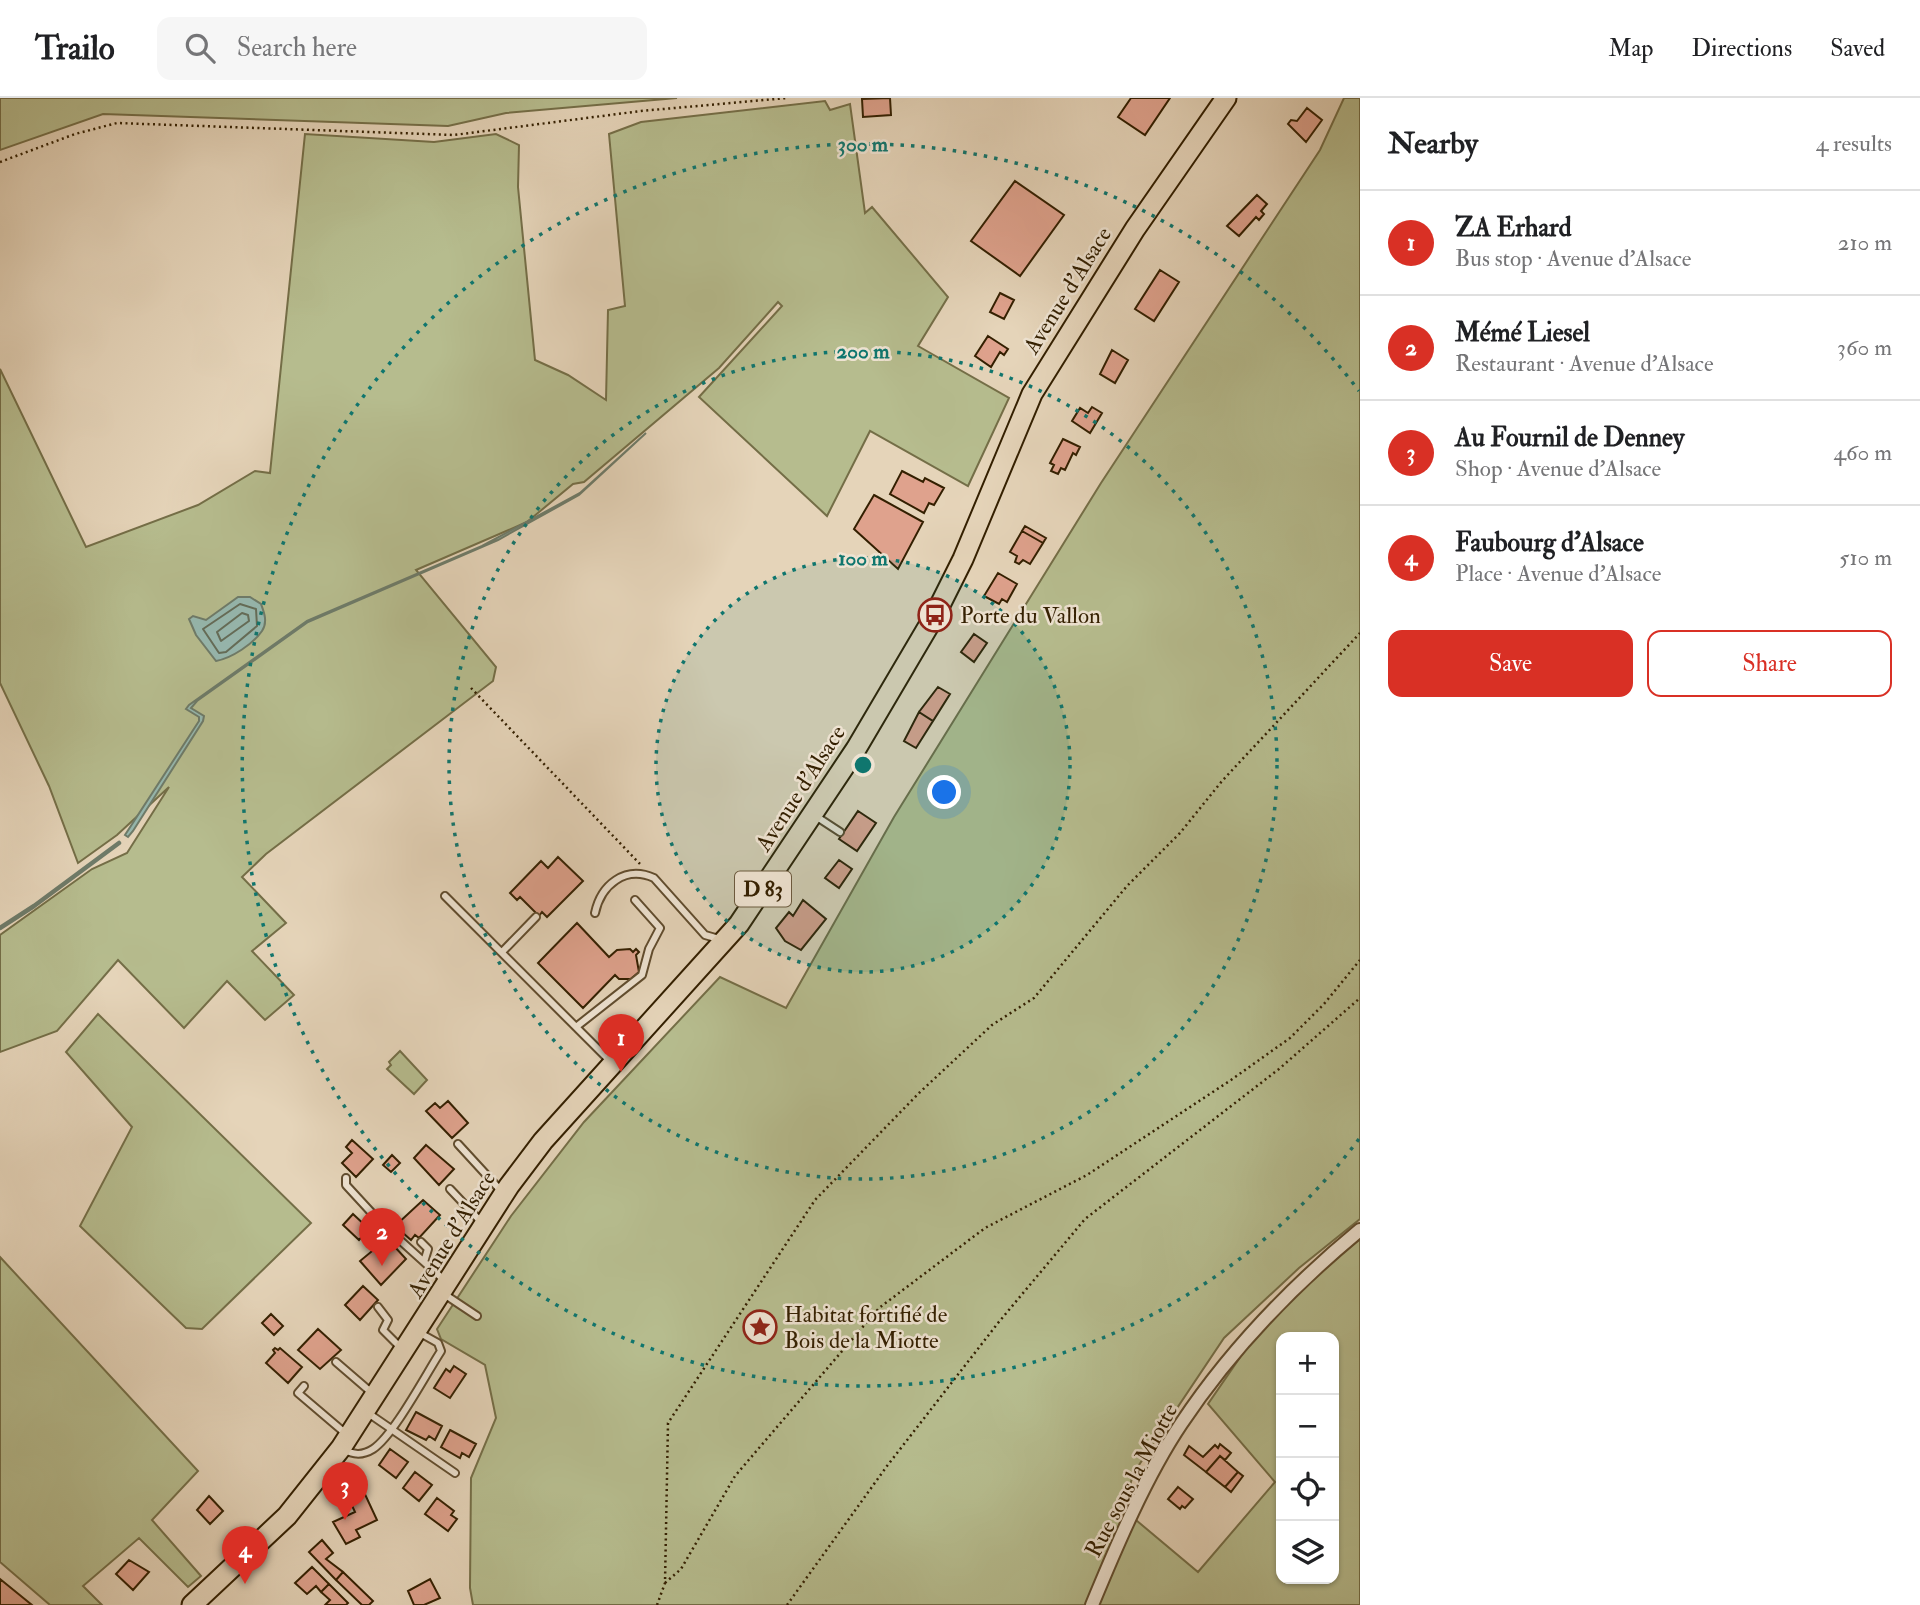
<!DOCTYPE html>
<html lang="en">
<head>
<meta charset="utf-8">
<style>
  body { margin:0; font-family:"IM FELL Double Pica",serif; background:#f6f6f6; color:#202124 }
  .controls { position:absolute; right:21px; bottom:21px; display:grid; overflow:hidden; border-radius:14px; box-shadow:0 2px 5px #0004 }
  .controls button { width:63px; height:63px; display:grid; place-items:center; padding:0; border:0; border-bottom:2px solid #e0e0e0; background:#fff; color:#202124; font:35px sans-serif }
  .you { position:absolute; left:945px; top:695px; width:24px; height:24px; margin:-18px; border:5px solid #fff; border-radius:50%; background:#1a73e8; box-shadow:0 0 0 10px #1a73e833 }
  .badge { display:grid; place-items:center; width:46px; height:46px; border-radius:50%; background:#d93025; color:#fff; font-size:23px; font-weight:700 }
  .pin { position:absolute; translate:-50% -58px; filter:drop-shadow(0 2px 4px #0008) }
  .pin::after { content:''; position:absolute; top:37px; width:24px; height:21px; background:inherit; clip-path:polygon(0 0,100% 0,50% 100%) }
  .list { margin:0; padding:0; list-style:none }
  h2 { display:flex; justify-content:space-between; align-items:center; height:91px; margin:0; padding:0 28px; font-size:30px }
  h2 small { font-size:23px; font-weight:400; color:#757577 }
  .list li { display:grid; grid-template-columns:46px 1fr auto; gap:21px; align-items:center; box-sizing:border-box; height:105px; padding:0 28px; border-top:2px solid #e0e0e0 }
  .list b { display:block; font-size:26px; white-space:nowrap }
  .list p { margin:0; font-size:23px; white-space:nowrap; color:#757577 }
  .list em { font-size:23px; font-style:normal; color:#757577 }
  .actions { display:flex; gap:14px; padding:21px 28px }
  .actions a { flex:1; padding:16px 0; border:2px solid #d93025; border-radius:14px; text-align:center; font-size:24px; color:#d93025 }
  .actions .main { background:#d93025; color:#fff }
  .icon { flex:none; width:38px; height:38px; fill:none; stroke:currentColor; stroke-width:2; stroke-linecap:round; stroke-linejoin:round }
  .map { position:relative; flex:none; width:1360px; height:1507px; overflow:hidden }
  header { display:flex; align-items:center; gap:42px; box-sizing:border-box; height:98px; padding:0 35px; background:#fff; border-bottom:2px solid #e0e0e0 }
  header strong { font-size:33px }
  nav { display:flex; gap:38px; margin-inline-start:auto; font-size:24px }
  .search { width:490px; height:63px; background:#f6f6f6; display:flex; align-items:center; gap:18px; box-sizing:border-box; padding:0 24px; border-radius:14px; color:#757577; font-size:26px }
  main { display:flex }
  aside { flex:1; background:#fff }
  .map>svg:first-child { display:block }
</style>
</head>
<body>
<header>
<strong>Trailo</strong>
<div class="search"><svg class="icon" aria-label="search" viewBox="0 0 24 24"><circle cx="10" cy="10" r="6"/><path d="M15 15l6 6"/></svg>Search here</div>
<nav><a>Map</a><a>Directions</a><a>Saved</a></nav>
</header>
<main>
<div class="map">
<svg width="1360" height="1507" viewBox="0 0 1360 1507">
  <rect width="100%" height="100%" fill="#e5d4b9"/>
  <filter id="stains"><feTurbulence type="fractalNoise" baseFrequency=".00286" numOctaves="4"/><feColorMatrix values="0 0 0 0 .2 0 0 0 0 .09 0 0 0 0 .02 0 0 0 .5 -.17"/></filter>
  <radialGradient id="worn" r=".72"><stop offset=".6" stop-color="#630" stop-opacity="0"/><stop offset="1" stop-color="#630" stop-opacity=".3"/></radialGradient>
  <path fill="#b6bc8e" stroke="#746e47" stroke-width="2" fill-rule="evenodd" d="M0,0H677L506,15L448,28L103,16L0,52Z
    M1344,0H1360V1121L1299,1170L1224,1240L1133,1376L1124,1412L1198,1474L1275,1384L1208,1306L1252,1242L1312,1180L1360,1141V1507H473L470,1490L471,1380L496,1320L485,1267L441,1241L437,1231L511,1118L584,1024L720,879L786,910L894,719L1101,385L1320,52ZM1281,1239H1334V1481H1281Z
    M825,3L830,12L850,6L865,115L872,109L948,199L918,248L1009,300L968,388L870,333L827,418L699,299L782,208L778,204L719,270L584,384L573,386L527,424L416,472L496,569L493,583L266,756L242,779L286,825L252,853L294,897L265,922L227,883L184,930L118,862L57,933L0,954V837L92,771L127,755L169,689L117,737L78,765L49,688L0,585V271L86,449L198,407L255,373L270,375L305,36L434,44L496,36L519,47L518,89L535,262L568,277L606,302L608,212L625,208L609,36L641,24Z
    M98,916L311,1125L202,1231L186,1230L80,1128L132,1029L66,954Z
    M400,953L427,982L414,996L387,971L391,967L389,964Z
    M0,1159L198,1373L152,1422L201,1478L188,1489L139,1440L83,1488L102,1507H50L0,1464Z"/>
  <path fill="#96b8af" stroke="#6e7b69" stroke-width="2" d="M646,335L579,397L498,442L308,524L197,603L191,610L204,618L203,623L133,733L128,739L125,737L199,623V619L186,611L189,607L307,523L482,448L580,395Z
    M238,499H250L261,506C264,514 268,524 262,533C253,546 232,560 216,563L196,537L189,521L193,518L206,522Z"/>
  <g fill="none" stroke-linecap="round" stroke-linejoin="round">
    <path stroke="#646c58" stroke-width="2" d="M240,506L256,511L257,528L226,554L219,555L203,531Z
      M242,515L248,517L249,523L221,543L217,534Z"/>
    <path stroke="#6e7b69" stroke-width="4.5" d="M0,830L34,808L119,745"/>
  </g>
  <path fill="#dfa28d" stroke="#331f00" stroke-width="2" d="M890,0L891,17L863,19L862,1Z
    M1131,0H1170L1145,37L1118,19Z
    M1307,10L1322,22L1306,44L1288,26L1291,22L1297,23Z
    M1015,83L1064,117L1020,178L971,143Z
    M1257,97L1267,106L1261,113L1264,116L1259,122L1256,119L1239,138L1227,128Z
    M1160,172L1179,184L1154,223L1135,211Z
    M1000,195L1014,202L1004,221L990,214Z
    M988,238L1008,251L1004,257L1000,254L991,269L975,258Z
    M1112,252L1128,262L1115,285L1100,276Z
    M1092,309L1102,315L1090,335L1072,323L1080,310L1088,315Z
    M1063,341L1080,349L1076,357L1073,355L1065,372L1061,370L1058,376L1051,373L1054,367L1050,365Z
    M902,373L923,384L925,380L944,390L934,407L929,405L924,415L890,396Z
    M874,397L923,424L898,471L854,431Z
    M1025,428L1046,440L1043,445L1022,433Z
    M1022,433L1043,445L1030,466L1023,462L1019,466L1015,464L1017,458L1010,454Z
    M998,475L1017,486L1007,504L1002,501L999,506L984,498Z
    M974,536L987,545L974,564L961,554Z
    M938,589L950,596L933,623L919,614Z
    M919,614L933,623L916,650L904,643Z
    M858,713L876,725L857,753L839,741Z
    M558,759L583,783L547,819L542,814L539,818L520,799L517,802L510,795L541,763L548,770Z
    M839,762L852,771L839,790L825,780Z
    M803,802L826,821L801,852L785,843L776,830L789,814L793,818Z
    M577,825L609,859L617,852L630,851L633,854L636,851L639,854L636,857L639,874L631,881H619L615,877L583,910L538,865Z
    M448,1003L468,1025L452,1040L426,1013L435,1005L440,1010Z
    M352,1042L373,1061L356,1079L342,1065L352,1055L346,1049Z
    M426,1047L454,1071L439,1087L414,1060Z
    M392,1057L400,1065L391,1074L383,1067Z
    M423,1102L440,1117L419,1140L415,1137L411,1142L395,1128Z
    M353,1116L369,1131L359,1142L343,1127Z
    M383,1144L391,1151L394,1148L406,1161L381,1187L360,1163Z
    M363,1188L378,1202L360,1222L345,1207Z
    M271,1216L283,1228L274,1237L262,1225Z
    M318,1231L341,1252L320,1271L298,1252Z
    M275,1250L278,1252L280,1250L302,1269L288,1285L266,1265L275,1255L273,1252Z
    M454,1268L466,1276L450,1300L434,1290L446,1271L450,1274Z
    M416,1314L442,1328L435,1342L429,1338L426,1342L406,1332Z
    M450,1332L476,1346L469,1359L462,1355L460,1360L441,1349Z
    M1220,1346L1231,1355L1225,1362L1220,1358L1206,1374L1184,1357L1189,1348L1203,1359L1215,1347L1218,1350Z
    M390,1351L408,1364L396,1380L379,1367Z
    M1220,1358L1238,1374L1225,1389L1206,1374Z
    M415,1374L432,1387L419,1403L403,1390Z
    M1238,1374L1243,1378L1231,1394L1225,1389Z
    M1178,1389L1193,1401L1185,1410L1182,1408L1180,1411L1168,1401Z
    M363,1392L377,1422L356,1432L360,1439L346,1446L333,1424L355,1414L348,1399Z
    M209,1398L223,1413L210,1426L197,1412Z
    M437,1400L454,1413L451,1417L457,1421L448,1433L425,1416Z
    M322,1442L333,1455L326,1461L343,1474L336,1482L309,1454Z
    M129,1462L149,1474L133,1492L116,1476Z
    M312,1469L329,1486L321,1494L316,1488L307,1496L295,1485Z
    M343,1474L373,1503L369,1507H362L336,1482Z
    M0,1481L32,1507H0Z
    M430,1481L440,1500L424,1507H414L408,1493Z
    M329,1486L348,1505L346,1507H325L330,1502L321,1494Z"/>
  <g fill="none" stroke-linecap="round" stroke-linejoin="round">
    <defs>
      <path id="lane" d="M814,717L840,734
        M445,798L611,964
        M595,815C601,787 625,767 654,780L705,837L719,841
        M502,854L536,819
        M576,929L642,877L649,851L660,830L635,802
        M458,1046L503,1095
        M346,1080V1087L381,1125L444,1182
        M450,1091L483,1126
        M421,1144L428,1151L424,1164
        M444,1196L477,1218
        M378,1209L388,1222L383,1232L401,1250
        M336,1264L372,1295
        M304,1288L298,1295L345,1335
        M368,1315L455,1375
        M343,1351C353,1357 362,1358 373,1351C394,1337 426,1276 441,1253L438,1245L420,1235"/>
      <path id="street" d="M1092,1507C1116,1449 1146,1378 1181,1326C1231,1251 1291,1189 1360,1132"/>
      <path id="primary" d="M192,1507L287,1418L341,1350L509,1088L543,1043L739,826L856,651L935,517L963,461L1032,296L1135,131L1226,0"/>
    </defs>
    <use href="#lane" stroke="#604c2e" stroke-width="10"/>
    <use href="#street" stroke="#604c2e" stroke-width="16"/>
    <use href="#primary" stroke="#331f00" stroke-width="23"/>
    <path stroke="#331f00" stroke-width="2.5" stroke-dasharray="2 3.5" stroke-linecap="butt" d="M0,64L75,36L117,25L454,37L641,13L787,0
      M471,590L641,767
      M665,1485L681,1471L735,1378L879,1210L985,1130L1087,1077L1231,982L1290,940L1324,906L1360,862
      M657,1507L665,1485L668,1325L815,1102L919,995L992,927L1034,900L1127,788L1180,735L1222,683L1360,535
      M787,1507L887,1368L998,1225L1085,1121L1279,971L1360,900"/>
    <use href="#lane" stroke="#eee3d2" stroke-width="6"/>
    <use href="#street" stroke="#eee3d2" stroke-width="12"/>
    <use href="#primary" stroke="#e5d4b9" stroke-width="19"/>
  </g>
  <circle cx="863" cy="667" r="207" fill="#0f766e" fill-opacity=".12"/>
  <g fill="none" stroke="#0f766e" stroke-width="3.5" stroke-dasharray="3.5 7">
    <circle cx="863" cy="667" r="207"/>
    <circle cx="863" cy="667" r="414"/>
    <path d="M1359 1041A621 621 0 1 1 1359 293"/>
  </g>
  <defs>
    <symbol id="bus-ring" viewBox="-11 -11 22 22"><circle r="9.5" fill="#eee3d2" stroke="#8f2418" stroke-width="1.5"/><path d="M-5-6H5V4H4V6H2V4H-2V6H-4V4H-5ZM-3.5-4V0h7V-4ZM-3.5 1.2v1.5H-2V1.2ZM2 1.2v1.5H3.5V1.2Z" fill="#8f2418"/></symbol>
    <symbol id="sight-ring" viewBox="-11 -11 22 22"><circle r="9.5" fill="#eee3d2" stroke="#8f2418" stroke-width="1.5"/><path d="M0-6L1.8-2.2L6-1.7L2.9 1.2L3.7 5.4L0 3.3L-3.7 5.4L-2.9 1.2L-6-1.7L-1.8-2.2Z" fill="#8f2418"/></symbol>
  </defs>
  <g fill-rule="evenodd">
    <use href="#bus-ring" x="916" y="498" width="38" height="38"/>
    <use href="#sight-ring" x="741" y="1210" width="38" height="38"/>
  </g>
  <g text-anchor="middle" stroke-width="5" stroke-linejoin="round" paint-order="stroke">
    <rect fill="#eee3d2" stroke="#6b5a3f" stroke-width="2" x="735" y="773.5" width="56" height="35" rx="5"/>
    <g font-size="21" font-weight="bold" fill="#331f00">
      <text x="763" y="798">D 83</text>
    </g>
    <g font-size="23" fill="#331f00" stroke="#eee3d2">
      <text transform="translate(1067 192) rotate(-58)" y="8">Avenue d'Alsace</text>
      <text transform="translate(800 690) rotate(-57)" y="8">Avenue d'Alsace</text>
      <text transform="translate(451 1136) rotate(-58)" y="8">Avenue d'Alsace</text>
      <text transform="translate(1131 1382) rotate(-62)" y="8">Rue sous la Miotte</text>
    </g>
    <g font-size="23" fill="#331f00" stroke="#eee3d2" text-anchor="start">
      <text x="960" y="525">Porte du Vallon</text>
      <text x="784" y="1224">Habitat fortifié de<tspan x="784" dy="26">Bois de la Miotte</tspan></text>
    </g>
  </g>
  <circle cx="863" cy="667" r="10" fill="#0f766e" stroke="#eee3d2" stroke-width="3.5"/>
  <g font-size="21" text-anchor="middle" font-weight="bold" fill="#0f766e" stroke="#eee3d2" stroke-width="5" stroke-linejoin="round" paint-order="stroke">
    <text x="863" y="53">300 m</text>
    <text x="863" y="260">200 m</text>
    <text x="863" y="467">100 m</text>
  </g>
  <rect width="100%" height="100%" filter="url(#stains)"/>
  <rect width="100%" height="100%" fill="url(#worn)"/>
</svg>
<div class="controls">
<button>+</button>
<button>−</button>
<button><svg class="icon" aria-label="locate" viewBox="0 0 24 24"><circle cx="12" cy="12" r="6"/><path d="M12 2v4M12 18v4M2 12h4M18 12h4"/></svg></button>
<button><svg class="icon" aria-label="layers" viewBox="0 0 24 24"><path d="M12 4l9 5-9 5-9-5zM3 14l9 5 9-5"/></svg></button>
</div>
<div class="you"></div>
<div class="pin badge" style="left:621px;top:974px">1</div>
<div class="pin badge" style="left:382px;top:1168px">2</div>
<div class="pin badge" style="left:345px;top:1422px">3</div>
<div class="pin badge" style="left:245px;top:1486px">4</div>
</div>
<aside>
<h2>Nearby<small>4 results</small></h2>
<ul class="list">
<li><span class="badge">1</span><div><b>ZA Erhard</b><p>Bus stop · Avenue d'Alsace</p></div><em>210 m</em></li>
<li><span class="badge">2</span><div><b>Mémé Liesel</b><p>Restaurant · Avenue d'Alsace</p></div><em>360 m</em></li>
<li><span class="badge">3</span><div><b>Au Fournil de Denney</b><p>Shop · Avenue d'Alsace</p></div><em>460 m</em></li>
<li><span class="badge">4</span><div><b>Faubourg d'Alsace</b><p>Place · Avenue d'Alsace</p></div><em>510 m</em></li>
</ul>
<div class="actions"><a class="main">Save</a><a>Share</a></div>
</aside>
</main>
</body>
</html>
